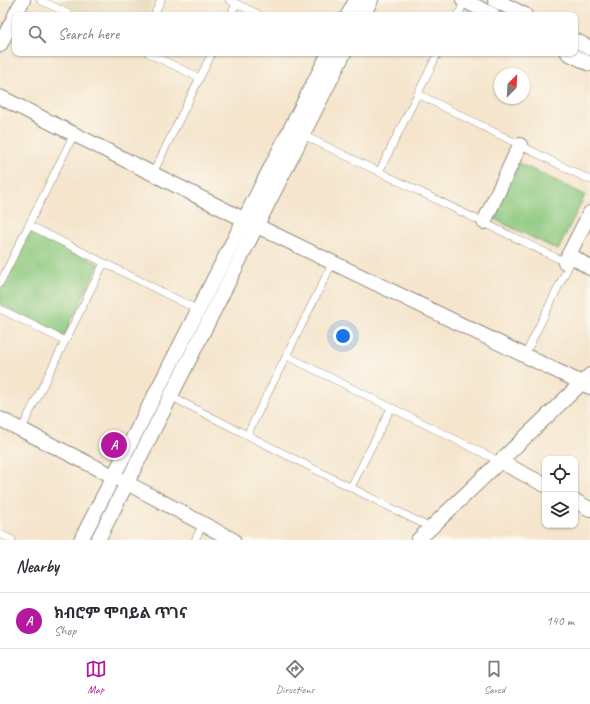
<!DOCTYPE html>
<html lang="en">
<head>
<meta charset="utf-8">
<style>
  body { margin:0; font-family:Caveat,"Noto Sans Ethiopic",sans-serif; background:#f7f7f7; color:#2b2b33 }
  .controls { position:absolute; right:12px; bottom:12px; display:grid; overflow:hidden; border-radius:8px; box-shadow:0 1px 3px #0004 }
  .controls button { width:36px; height:36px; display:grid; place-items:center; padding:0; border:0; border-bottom:1px solid #e1e1e2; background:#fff; color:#2b2b33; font:20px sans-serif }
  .compass { position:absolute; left:494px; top:68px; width:36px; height:36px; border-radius:50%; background:#fff; box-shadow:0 1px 3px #0004; rotate:24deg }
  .you { position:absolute; left:343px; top:336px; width:14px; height:14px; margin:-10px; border:3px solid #fff; border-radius:50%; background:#1a73e8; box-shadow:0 0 0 6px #1a73e833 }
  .badge { display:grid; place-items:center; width:26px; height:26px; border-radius:50%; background:#b5179e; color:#fff; font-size:13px; font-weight:700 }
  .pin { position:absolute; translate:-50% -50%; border:2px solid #fff; box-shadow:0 1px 4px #0006 }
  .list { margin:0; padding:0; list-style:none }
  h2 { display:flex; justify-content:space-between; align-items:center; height:52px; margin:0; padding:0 16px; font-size:17px }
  h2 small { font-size:13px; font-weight:400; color:#7c7c81 }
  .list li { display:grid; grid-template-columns:26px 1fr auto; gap:12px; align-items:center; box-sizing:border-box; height:56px; padding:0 16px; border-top:1px solid #e1e1e2 }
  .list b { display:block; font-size:15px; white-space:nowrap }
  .list p { margin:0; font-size:13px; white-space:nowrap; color:#7c7c81 }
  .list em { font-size:13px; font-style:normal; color:#7c7c81 }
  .icon { flex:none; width:22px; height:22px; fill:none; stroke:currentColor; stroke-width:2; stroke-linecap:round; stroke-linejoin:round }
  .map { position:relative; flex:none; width:590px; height:540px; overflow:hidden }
  .search { position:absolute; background:#fff; box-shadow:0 1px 3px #0004; left:12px; right:12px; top:12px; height:44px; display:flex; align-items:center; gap:10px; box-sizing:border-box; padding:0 14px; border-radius:8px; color:#7c7c81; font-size:15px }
  .sheet { height:108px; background:#fff }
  nav { display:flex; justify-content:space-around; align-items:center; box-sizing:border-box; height:56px; border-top:1px solid #e1e1e2; background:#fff; font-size:11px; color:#7c7c81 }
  nav a { display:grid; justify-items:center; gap:2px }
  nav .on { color:#b5179e }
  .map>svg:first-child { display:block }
</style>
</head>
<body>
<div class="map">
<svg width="590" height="540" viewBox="0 0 590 540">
  <rect width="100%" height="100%" fill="#fbf7ec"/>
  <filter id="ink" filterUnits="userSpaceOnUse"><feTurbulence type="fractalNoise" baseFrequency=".025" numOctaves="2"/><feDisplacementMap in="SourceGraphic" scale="8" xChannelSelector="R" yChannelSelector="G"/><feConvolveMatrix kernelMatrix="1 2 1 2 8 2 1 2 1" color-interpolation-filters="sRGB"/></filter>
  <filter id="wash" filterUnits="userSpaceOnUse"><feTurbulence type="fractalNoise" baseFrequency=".012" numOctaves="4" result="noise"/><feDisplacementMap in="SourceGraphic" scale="16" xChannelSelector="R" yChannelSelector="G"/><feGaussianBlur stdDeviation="0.9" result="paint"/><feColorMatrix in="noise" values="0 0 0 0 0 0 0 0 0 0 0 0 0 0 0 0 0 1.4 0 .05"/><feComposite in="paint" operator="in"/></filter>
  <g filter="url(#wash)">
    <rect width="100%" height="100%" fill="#f5e5cd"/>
    <path fill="#e6daba" d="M54,0H154L146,15H83Z"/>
    <path fill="#8bc87e" stroke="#5b7a54" d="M519,163L585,195L558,250L492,218Z
      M31,230L99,264L64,336L0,304V292Z"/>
  </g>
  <g filter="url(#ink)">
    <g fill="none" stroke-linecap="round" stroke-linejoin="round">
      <defs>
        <path id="lane" d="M40,0L71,15
          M229,0L260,15
          M154,15L161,0
          M231,15L236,3
          M458,15L465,1
          M148,53L200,78
          M418,94L590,180
          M301,134L567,263
          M379,172L438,53
          M153,173L212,53
          M29,225L200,311
          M0,283L74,134
          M0,309L65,341
          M525,355L571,261
          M287,356L501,462
          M168,395L431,528
          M21,430L104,263
          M247,435L333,262
          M351,487L391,408
          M0,534L12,540
          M195,540L203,524"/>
        <path id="street" d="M463,0L493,15
          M495,0L525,15
          M15,15L23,0
          M348,15L356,0
          M363,15L371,0
          M575,40L590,48
          M0,45L15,16
          M568,53L590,64
          M0,97L257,226L590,387
          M484,222L520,145
          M569,254L590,268
          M565,262L590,213
          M0,419L127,483L233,540
          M501,462L545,485
          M575,501L590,509
          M81,540L329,53
          M98,540L344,53
          M418,540L590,375"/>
      </defs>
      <use href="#lane" stroke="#90887c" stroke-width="8"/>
      <use href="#street" stroke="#90887c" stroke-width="16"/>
      <use href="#lane" stroke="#fff" stroke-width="7"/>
      <use href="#street" stroke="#fff" stroke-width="14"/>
    </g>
  </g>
</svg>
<div class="controls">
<button><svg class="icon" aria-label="locate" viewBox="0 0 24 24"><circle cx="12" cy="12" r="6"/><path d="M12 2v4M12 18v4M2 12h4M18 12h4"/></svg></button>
<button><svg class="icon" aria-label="layers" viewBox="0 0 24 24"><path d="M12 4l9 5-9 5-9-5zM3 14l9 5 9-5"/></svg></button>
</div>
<svg class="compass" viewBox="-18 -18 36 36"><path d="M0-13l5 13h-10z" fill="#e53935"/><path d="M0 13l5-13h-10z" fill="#7c7c81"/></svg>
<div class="you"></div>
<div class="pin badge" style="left:114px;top:445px">A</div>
<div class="search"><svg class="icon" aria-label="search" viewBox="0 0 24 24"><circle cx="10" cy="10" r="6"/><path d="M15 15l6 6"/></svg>Search here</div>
</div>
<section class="sheet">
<h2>Nearby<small></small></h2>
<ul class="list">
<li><span class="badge">A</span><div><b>ክብሮም ሞባይል ጥገና</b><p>Shop</p></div><em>140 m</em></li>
</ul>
</section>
<nav>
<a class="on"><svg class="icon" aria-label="map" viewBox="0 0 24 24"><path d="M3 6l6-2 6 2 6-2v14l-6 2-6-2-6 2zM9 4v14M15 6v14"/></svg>Map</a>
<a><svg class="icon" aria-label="directions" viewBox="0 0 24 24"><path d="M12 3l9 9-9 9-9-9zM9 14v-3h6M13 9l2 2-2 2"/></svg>Directions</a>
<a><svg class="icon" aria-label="saved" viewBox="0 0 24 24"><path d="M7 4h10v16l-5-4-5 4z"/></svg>Saved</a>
</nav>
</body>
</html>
